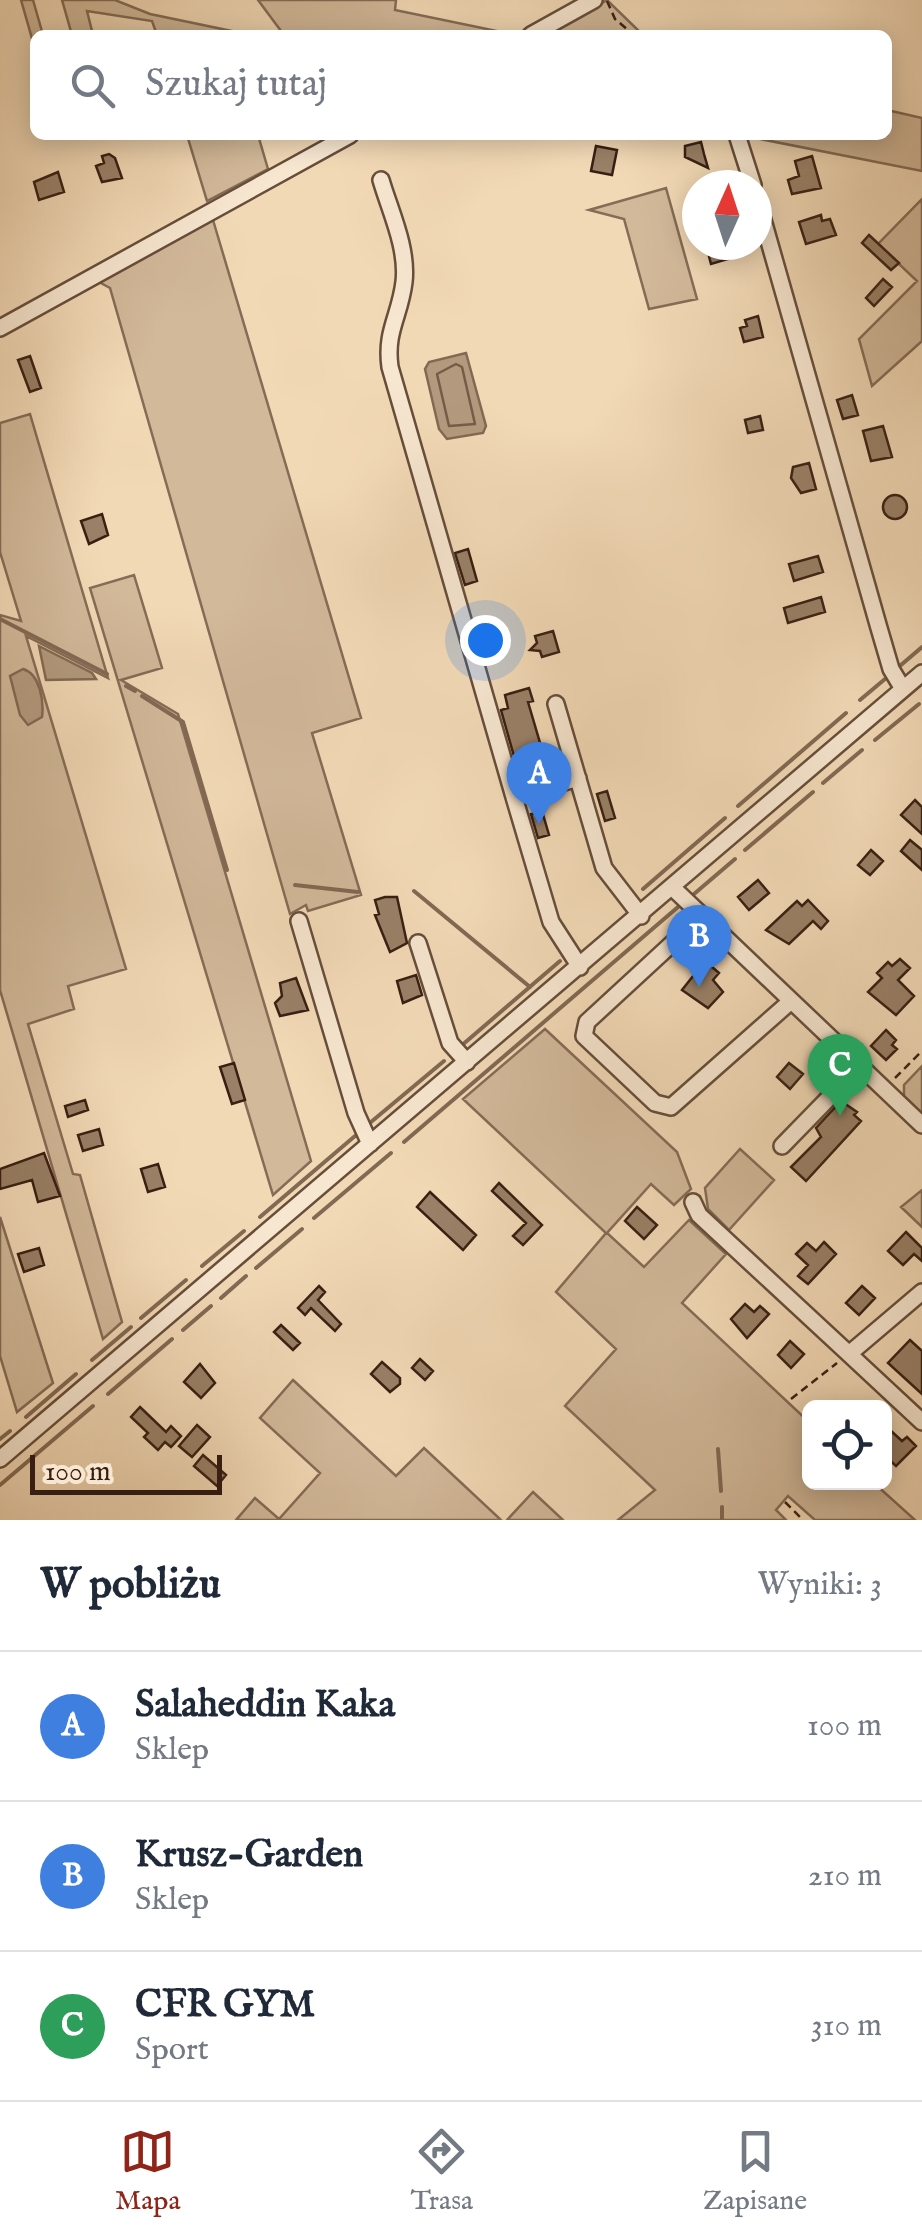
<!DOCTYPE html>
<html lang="pl">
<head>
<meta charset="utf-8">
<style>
  body { margin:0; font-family:"IM FELL English",serif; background:#f6f6f7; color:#1f2937 }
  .controls { position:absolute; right:30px; bottom:30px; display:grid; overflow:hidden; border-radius:15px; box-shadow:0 5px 25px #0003 }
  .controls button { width:90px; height:90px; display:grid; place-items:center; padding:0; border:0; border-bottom:2px solid #e0e1e3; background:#fff; color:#1f2937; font:50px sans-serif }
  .compass { position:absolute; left:682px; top:170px; width:90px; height:90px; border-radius:50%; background:#fff; box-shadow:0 5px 25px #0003; rotate:3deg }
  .scale { position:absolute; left:30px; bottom:25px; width:192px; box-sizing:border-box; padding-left:10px; border:5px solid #381f12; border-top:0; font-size:28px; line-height:35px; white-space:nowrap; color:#381f12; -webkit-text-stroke:8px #f7e6d0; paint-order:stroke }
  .you { position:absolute; left:485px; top:640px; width:35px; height:35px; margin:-25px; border:8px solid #fff; border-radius:50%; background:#1a73e8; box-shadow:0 0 0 15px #1a73e833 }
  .badge { display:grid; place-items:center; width:65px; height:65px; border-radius:50%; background:#8f2418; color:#fff; font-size:32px; font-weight:700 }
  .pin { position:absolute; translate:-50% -82px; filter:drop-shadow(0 2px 5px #0008) }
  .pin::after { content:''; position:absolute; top:52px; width:35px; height:30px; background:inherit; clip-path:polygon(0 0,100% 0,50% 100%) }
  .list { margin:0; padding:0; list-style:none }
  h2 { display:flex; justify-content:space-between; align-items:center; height:130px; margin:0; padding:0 40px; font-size:42px }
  h2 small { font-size:32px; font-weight:400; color:#747a83 }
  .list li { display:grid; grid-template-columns:65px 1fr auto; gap:30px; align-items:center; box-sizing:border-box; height:150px; padding:0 40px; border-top:2px solid #e0e1e3 }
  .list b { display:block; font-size:38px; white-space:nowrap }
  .list p { margin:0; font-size:32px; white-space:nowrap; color:#747a83 }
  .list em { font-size:32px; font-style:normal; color:#747a83 }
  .icon { flex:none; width:55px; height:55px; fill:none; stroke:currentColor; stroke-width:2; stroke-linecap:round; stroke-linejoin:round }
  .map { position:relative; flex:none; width:922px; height:1520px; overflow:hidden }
  .search { position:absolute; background:#fff; box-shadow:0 5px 25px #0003; left:30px; right:30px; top:30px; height:110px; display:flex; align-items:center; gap:25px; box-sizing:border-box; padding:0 35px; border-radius:15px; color:#747a83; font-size:38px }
  .sheet { height:580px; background:#fff }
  nav { display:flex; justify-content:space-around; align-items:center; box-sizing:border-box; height:140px; border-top:2px solid #e0e1e3; background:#fff; font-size:28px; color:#747a83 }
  nav a { display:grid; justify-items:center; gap:5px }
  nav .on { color:#8f2418 }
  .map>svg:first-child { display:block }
</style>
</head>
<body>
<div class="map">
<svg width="922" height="1520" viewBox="0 0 922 1520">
  <rect width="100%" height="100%" fill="#f2d9b6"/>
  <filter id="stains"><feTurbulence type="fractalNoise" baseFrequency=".002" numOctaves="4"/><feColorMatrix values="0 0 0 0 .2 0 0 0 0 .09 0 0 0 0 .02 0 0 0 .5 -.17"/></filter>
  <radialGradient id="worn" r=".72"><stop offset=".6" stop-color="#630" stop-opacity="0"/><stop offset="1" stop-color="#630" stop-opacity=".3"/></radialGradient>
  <path fill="#d2b99a" stroke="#856c56" stroke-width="2.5" d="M21,0H33L43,35H35V49Z
    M62,0H115L150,14L251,35H157L152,21L87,11L93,35H72Z
    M258,0H396L395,10L516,35H284Z
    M607,0L643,35H548Z
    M887,110L922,118V171L740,135H887Z
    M187,135H258L268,169L207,201Z
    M666,188L697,299L649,309L624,219L589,210Z
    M922,199V341L872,386L859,339L917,281L878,244Z
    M213,220L361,718L312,733L361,895L308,911L306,905L290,914L110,288L99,282Z
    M30,414L108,678L26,636L126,969L68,986L74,1009L28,1024L73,1174L80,1175L122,1322L103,1339L0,990V615L21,621L0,552V423Z
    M134,575L162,668L121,680L178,714L311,1161L273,1195L90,588Z
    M545,1029L677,1152L691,1189L674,1205L651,1184L607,1233L644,1267L689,1220L726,1254L682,1303L809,1422L810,1482L874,1483L915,1520H815L788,1496L776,1510L786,1520H618L655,1490L565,1406L616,1349L556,1292L606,1233L463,1099Z
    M922,1066V1115L904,1099V1085Z
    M740,1149L774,1180L729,1230L708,1209L705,1188Z
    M922,1190V1227L901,1207Z
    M0,1217L53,1383L17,1412L0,1356Z
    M293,1380L396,1476L424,1448L501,1520H236L255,1498L279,1519L320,1473L260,1418Z
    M533,1492L563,1520H507Z"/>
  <path fill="#b39a7e" stroke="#826953" stroke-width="2.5" d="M466,353L486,426L483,433L447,439L439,429L425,369L429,362Z
    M39,646L92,673L96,679L46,680Z
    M23,669C40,674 44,701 42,717L28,725L20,715L10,676Z"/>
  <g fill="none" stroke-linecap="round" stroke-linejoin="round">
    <path stroke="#765c48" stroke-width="2.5" d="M456,364L462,367L475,424L449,426L437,374Z"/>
    <path stroke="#826953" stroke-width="4" d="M0,619L107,674
      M901,665L922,647
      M126,686L135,691
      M142,696L183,722L227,870
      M860,700L885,679
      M875,740L919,704
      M823,783L862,750
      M738,806L846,713
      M745,850L813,792
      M295,885L358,892
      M643,889L725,818
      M414,891L530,987
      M694,894L735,859
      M461,1046L560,961
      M371,1122L444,1061
      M404,1142L678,907
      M260,1217L355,1136
      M314,1218L391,1153
      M202,1266L244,1231
      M256,1268L302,1229
      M221,1298L246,1276
      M141,1318L186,1280
      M183,1330L211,1306
      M92,1360L131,1327
      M108,1394L172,1339
      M26,1417L76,1374
      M0,1439L10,1431
      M718,1449L721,1491
      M0,1485L93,1406
      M722,1507V1520"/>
  </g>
  <path fill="#998067" stroke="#381f12" stroke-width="2.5" d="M701,142L704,154L708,168L685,157V146Z
    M596,146L617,150L612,175L591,171Z
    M109,154L115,158L122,178L102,182L96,166L104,163L102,156Z
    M812,156L821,188L792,194L788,180L799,176L795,161Z
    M58,172L64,192L39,200L34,182Z
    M821,215L822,221L830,219L836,235L806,244L799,222Z
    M869,235L899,263L891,270L862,243Z
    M706,245H724L728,259L711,264Z
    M883,279L892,287L874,306L866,298Z
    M758,316L763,337L744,342L740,328L747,326L745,320Z
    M30,356L41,388L30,392L18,360Z
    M852,395L858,415L843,419L837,400Z
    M760,416L763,430L748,433L745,420Z
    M883,426L892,457L871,461L863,431Z
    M809,463L816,489L801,493L791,478L793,467Z
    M883 507a12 12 0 1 1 24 0a12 12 0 1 1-24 0Z
    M102,514L108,535L89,544L81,521Z
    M468,549L477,581L465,585L455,553Z
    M818,556L823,572L794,581L789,564Z
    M821,597L825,612L788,623L784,608Z
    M553,631L559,652L542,657L540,651L530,650L537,643L535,636Z
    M529,688L533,701L528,702L543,753L517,767L501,710L508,708L505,695Z
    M607,791L615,818L605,821L597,794Z
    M915,800L922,807V834L901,815Z
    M542,811L549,835L538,838L531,814Z
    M910,840L922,850V870L901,851Z
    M871,850L883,861L870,875L858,865Z
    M758,880L769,893L749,910L738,897Z
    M385,897H397L407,943L390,952L375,915L379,914L375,900Z
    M808,900L828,921L821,929L813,921L789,944L766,930L797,901L802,906Z
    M900,959L910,968L898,980L914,996L896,1015L868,992L882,978L877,973L888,962L892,966Z
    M705,961L719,973L713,980L723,992L708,1008L682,990Z
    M416,975L422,995L403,1003L397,981Z
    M296,978L308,1010L280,1016L275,1003L282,996L280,983Z
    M886,1030L896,1040L892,1045L897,1049L886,1060L871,1046Z
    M234,1063L245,1100L232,1104L220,1067Z
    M789,1063L803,1074L790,1089L777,1077Z
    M85,1100L88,1110L68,1117L65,1106Z
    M841,1101L857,1112L854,1115L861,1121L806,1181L791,1167L821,1137L816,1128Z
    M99,1129L103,1145L83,1151L78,1135Z
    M44,1153L60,1196L38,1202L32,1180L0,1189V1169Z
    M158,1164L165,1187L148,1192L141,1169Z
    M499,1183L542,1225L523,1245L513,1236L526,1223L492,1191Z
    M430,1192L476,1235L463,1250L417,1207Z
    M637,1207L657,1225L644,1239L625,1221Z
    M906,1232L922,1248V1261L914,1254L903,1265L888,1251Z
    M824,1242L836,1254L808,1284L798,1276L808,1265L796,1254L807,1243L816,1251Z
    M39,1248L44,1265L24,1272L18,1254Z
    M319,1286L325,1292L318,1300L341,1324L335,1331L311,1308L305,1315L298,1308Z
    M862,1286L875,1298L859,1315L846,1303Z
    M745,1304L754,1312L760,1306L769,1314L747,1338L731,1319Z
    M281,1325L300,1343L293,1350L274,1332Z
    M910,1340L922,1351V1394L888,1363Z
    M790,1341L804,1354L791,1368L778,1355Z
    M420,1359L433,1371L425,1380L412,1368Z
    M382,1362L400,1378V1384L390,1392L371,1374Z
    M200,1364L215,1383L201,1398L184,1382Z
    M140,1407L166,1432L171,1426L181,1436L171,1447L165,1442L158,1450L144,1437L148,1433L131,1417Z
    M197,1425L210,1437L192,1457L179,1446Z
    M890,1430L902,1441L907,1437L916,1446L896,1466L884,1455V1435Z
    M203,1455L226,1475L217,1486L194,1466Z"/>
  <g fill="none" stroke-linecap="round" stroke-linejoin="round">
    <defs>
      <path id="minor" d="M531,35L594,0
        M738,138L753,185
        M381,180C390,211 408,248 404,282C400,316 385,331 390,367L514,797L578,778
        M757,199L879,628L891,669L903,689
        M0,328L350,135
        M556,704L604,868L641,916
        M514,797L551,922L580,967
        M674,889L922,1125
        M702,916L587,1022L584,1036L655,1103L671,1107L791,1001
        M299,921L356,1113L370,1144
        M418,943L450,1043L467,1062
        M782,1146L860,1066
        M693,1202L699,1215L849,1354
        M922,1292L849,1354L922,1422
        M0,1459L922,673"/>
    </defs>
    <use href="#minor" stroke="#664e3b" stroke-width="20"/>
    <path stroke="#381f12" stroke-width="2.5" stroke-dasharray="8 5" stroke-linecap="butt" d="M607,1L615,19L634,35
      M895,1078L922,1051
      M791,1399L837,1363
      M785,1502L803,1520"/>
    <use href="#minor" stroke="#f7e6d0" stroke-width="15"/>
  </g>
  <rect width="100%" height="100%" filter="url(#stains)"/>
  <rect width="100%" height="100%" fill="url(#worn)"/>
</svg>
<div class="controls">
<button><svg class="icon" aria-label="locate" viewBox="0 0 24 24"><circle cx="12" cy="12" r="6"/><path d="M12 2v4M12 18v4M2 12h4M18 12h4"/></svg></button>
</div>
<svg class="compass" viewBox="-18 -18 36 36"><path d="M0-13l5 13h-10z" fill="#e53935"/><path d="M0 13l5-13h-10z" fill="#747a83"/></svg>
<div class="scale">100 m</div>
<div class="you"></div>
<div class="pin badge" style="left:539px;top:824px;background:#3f7fe0">A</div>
<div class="pin badge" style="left:699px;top:987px;background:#3f7fe0">B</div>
<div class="pin badge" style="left:840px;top:1116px;background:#2e9e5b">C</div>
<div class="search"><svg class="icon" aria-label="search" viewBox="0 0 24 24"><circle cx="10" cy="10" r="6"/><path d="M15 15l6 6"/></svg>Szukaj tutaj</div>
</div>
<section class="sheet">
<h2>W pobliżu<small>Wyniki: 3</small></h2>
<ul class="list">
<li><span class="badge" style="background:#3f7fe0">A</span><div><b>Salaheddin Kaka</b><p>Sklep</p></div><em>100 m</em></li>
<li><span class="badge" style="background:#3f7fe0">B</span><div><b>Krusz-Garden</b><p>Sklep</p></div><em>210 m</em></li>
<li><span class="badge" style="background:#2e9e5b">C</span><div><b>CFR GYM</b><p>Sport</p></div><em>310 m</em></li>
</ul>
</section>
<nav>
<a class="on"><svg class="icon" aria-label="map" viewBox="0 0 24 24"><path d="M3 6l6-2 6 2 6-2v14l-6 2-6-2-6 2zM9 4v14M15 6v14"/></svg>Mapa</a>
<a><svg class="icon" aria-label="directions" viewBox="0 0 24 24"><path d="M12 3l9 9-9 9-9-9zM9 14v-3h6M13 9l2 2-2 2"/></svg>Trasa</a>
<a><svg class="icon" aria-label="saved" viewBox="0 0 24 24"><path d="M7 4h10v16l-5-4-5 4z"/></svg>Zapisane</a>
</nav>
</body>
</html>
